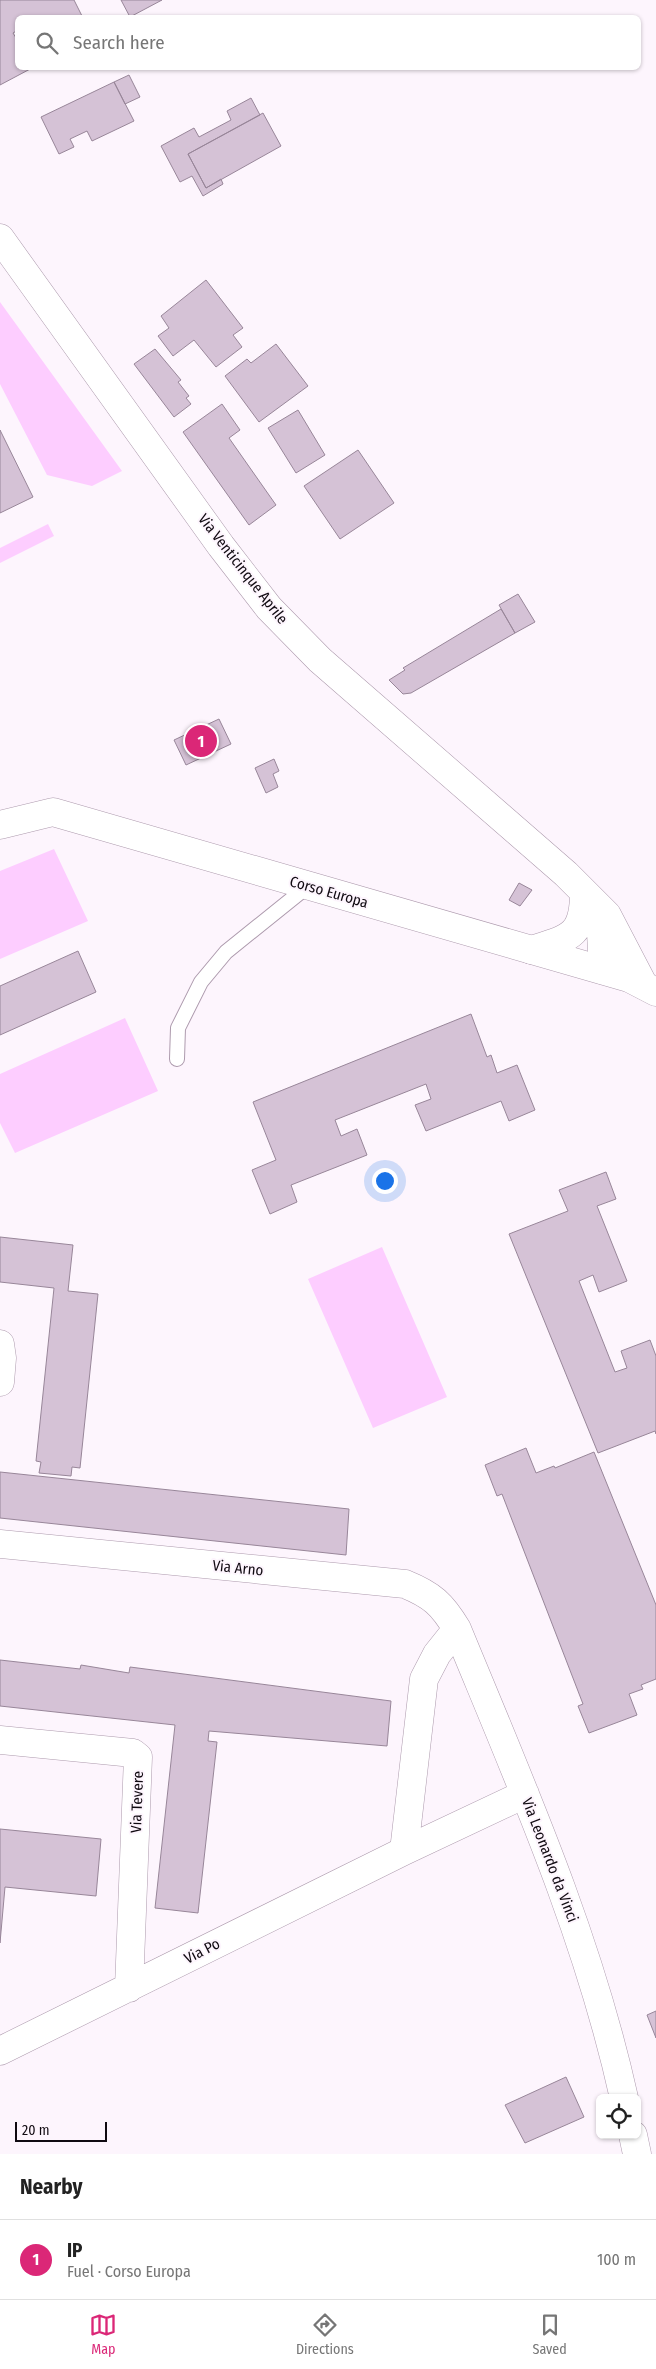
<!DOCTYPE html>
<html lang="en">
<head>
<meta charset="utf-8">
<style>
  body { margin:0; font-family:"Fira Sans Condensed",sans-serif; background:#f6f6f6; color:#222 }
  .controls { position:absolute; right:15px; bottom:15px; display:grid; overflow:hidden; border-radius:8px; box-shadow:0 1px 4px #0004 }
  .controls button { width:45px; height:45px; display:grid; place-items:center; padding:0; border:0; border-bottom:1px solid #e0e0e0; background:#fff; color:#222; font:25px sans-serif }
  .scale { position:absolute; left:15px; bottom:12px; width:92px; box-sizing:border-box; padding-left:5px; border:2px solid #100a11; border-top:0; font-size:14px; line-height:18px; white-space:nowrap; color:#100a11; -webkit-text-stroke:4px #fdf5fd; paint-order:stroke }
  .you { position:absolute; left:384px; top:1180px; width:18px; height:18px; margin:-12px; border:4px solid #fff; border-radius:50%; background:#1a73e8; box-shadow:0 0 0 8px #1a73e833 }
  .badge { display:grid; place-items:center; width:32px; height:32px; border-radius:50%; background:#db2777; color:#fff; font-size:16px; font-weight:700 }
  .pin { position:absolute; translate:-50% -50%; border:2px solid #fff; box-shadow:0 1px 5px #0006 }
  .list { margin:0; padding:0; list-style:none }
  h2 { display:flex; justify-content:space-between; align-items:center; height:65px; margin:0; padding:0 20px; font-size:21px }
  h2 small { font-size:16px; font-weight:400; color:#767676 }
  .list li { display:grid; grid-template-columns:32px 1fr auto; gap:15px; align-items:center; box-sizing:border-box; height:80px; padding:0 20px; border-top:1px solid #e0e0e0 }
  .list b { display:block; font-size:19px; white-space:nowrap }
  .list p { margin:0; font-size:16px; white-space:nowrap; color:#767676 }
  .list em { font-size:16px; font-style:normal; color:#767676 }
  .icon { flex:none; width:28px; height:28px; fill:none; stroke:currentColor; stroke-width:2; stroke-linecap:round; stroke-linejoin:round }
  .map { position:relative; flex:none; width:656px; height:2154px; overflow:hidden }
  .search { position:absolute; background:#fff; box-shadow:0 1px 4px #0004; left:15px; right:15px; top:15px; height:55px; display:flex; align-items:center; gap:12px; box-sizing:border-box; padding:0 18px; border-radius:8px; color:#767676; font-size:19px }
  .sheet { height:145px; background:#fff }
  nav { display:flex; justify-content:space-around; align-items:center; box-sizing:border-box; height:70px; border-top:1px solid #e0e0e0; background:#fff; font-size:14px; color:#767676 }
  nav a { display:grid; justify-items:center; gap:2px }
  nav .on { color:#db2777 }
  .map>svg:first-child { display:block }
</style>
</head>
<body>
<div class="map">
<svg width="656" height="2154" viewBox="0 0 656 2154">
  <rect width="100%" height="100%" fill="#fdf5fd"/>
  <path fill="#fdcdff" d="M0,302L122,471L92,486L47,475L0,384Z
    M48,524L54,536L0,563V548Z
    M54,849L88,921L0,959V871Z
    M125,1018L158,1091L15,1153L0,1123V1074Z
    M382,1247L447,1397L373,1428L308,1279Z"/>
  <path fill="#d5c2d6" stroke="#988699" d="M0,0H74L83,18H18V30L13,33L18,41V68H32L0,85Z
    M121,0H162L130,17Z
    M129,75L140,97L125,104L114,82Z
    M114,82L134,121L92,141L87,131L70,139L74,147L59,154L41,117Z
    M251,98L260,115L188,154L206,188L221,179L223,184L203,196L192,176L180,182L161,146L194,128L199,137L231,120L227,111Z
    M263,113L281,146L206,188L188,154Z
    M206,280L243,328L233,335L242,347L216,367L194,340L173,356L158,336L169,328L161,316Z
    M276,344L308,386L259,422L225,376L247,359L251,363Z
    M155,349L181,380L178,382L189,396L186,398L191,404L174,417L134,364Z
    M222,404L240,430L229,438L276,505L249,525L183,432Z
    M298,410L325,455L296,473L268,428Z
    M0,430L33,497L0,513Z
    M358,450L394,503L340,539L304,486Z
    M518,594L535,622L515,633L499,605Z
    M501,609L515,633L411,693L403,694L389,680L405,670L403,668Z
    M219,719L231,744L186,765L174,740Z
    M274,759L279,771L273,774L278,787L266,793L255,768Z
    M519,883L532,890L520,906L509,900Z
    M78,951L96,992L0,1035V986Z
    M471,1014L487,1057L491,1055L497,1073L517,1065L535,1110L509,1121L501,1101L426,1131L415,1105L431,1099L426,1084L335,1120L341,1136L357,1129L367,1155L291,1185L297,1202L270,1214L252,1170L276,1160L253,1102Z
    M606,1172L616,1199L597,1206L627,1281L599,1292L593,1275L579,1281L615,1372L627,1368L621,1351L650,1340L656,1356V1434L655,1431L598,1453L509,1234L568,1211L559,1190Z
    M0,1237L73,1245L68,1291L98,1294L80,1468L72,1467L71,1476L39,1473L41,1462L36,1461L54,1288L0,1282Z
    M526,1448L536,1473L554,1466L555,1468L594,1452L656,1605V1679L641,1685L643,1689L629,1694L637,1715L589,1733L578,1706L583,1704L502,1494L497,1496L485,1465Z
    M0,1472L349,1509L346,1555L0,1518Z
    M0,1660L80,1669L81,1665L129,1673L130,1667L391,1701L387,1746L209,1731L208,1741L217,1742L198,1913L155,1908L175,1725L0,1706Z
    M0,1829L101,1839L96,1896L5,1887L0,1943Z
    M656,2011V2038L647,2015Z
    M566,2077L584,2117L525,2143L505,2105Z"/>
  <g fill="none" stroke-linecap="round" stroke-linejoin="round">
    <defs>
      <path id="lane" d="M177,1059L178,1028L201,982L226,952L308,886"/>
      <path id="street" d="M0,238L221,546L269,608L320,660L566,874L607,915L643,984
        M595,910L601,932L603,970
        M531,950C570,938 584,936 584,892
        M0,1344L2,1358L0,1382
        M0,1544L405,1584C432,1595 442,1604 457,1629C520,1782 588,1935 624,2098
        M0,1740L133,1753L138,1757L129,1988
        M404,1851L424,1679L437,1654L457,1629
        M0,2051L404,1851L525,1794
        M633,2135L637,2154"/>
      <path id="primary" d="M0,825L53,812L629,978L656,992"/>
    </defs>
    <use href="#lane" stroke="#ad9aad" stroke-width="16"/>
    <use href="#street" stroke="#ad9aad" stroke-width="29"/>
    <use href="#primary" stroke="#ad9aad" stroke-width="29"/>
    <use href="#lane" stroke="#fff" stroke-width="14"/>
    <use href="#street" stroke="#fff" stroke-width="28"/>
    <use href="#primary" stroke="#fff" stroke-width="28"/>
  </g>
  <g text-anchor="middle" stroke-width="4" stroke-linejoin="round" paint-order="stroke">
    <g font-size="15" fill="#100a11" stroke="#fdf5fd">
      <text transform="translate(243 569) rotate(52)" y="5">Via Venticinque Aprile</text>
      <text transform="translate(329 892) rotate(16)" y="5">Corso Europa</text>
      <text transform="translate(238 1568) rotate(6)" y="5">Via Arno</text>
      <text transform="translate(137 1802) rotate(-88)" y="5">Via Tevere</text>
      <text transform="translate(550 1860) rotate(69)" y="5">Via Leonardo da Vinci</text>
      <text transform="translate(202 1951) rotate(-27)" y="5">Via Po</text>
    </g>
  </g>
</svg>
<div class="controls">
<button><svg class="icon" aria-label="locate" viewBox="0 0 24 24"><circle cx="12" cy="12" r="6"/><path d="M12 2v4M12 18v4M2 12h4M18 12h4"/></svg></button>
</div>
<div class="scale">20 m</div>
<div class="you"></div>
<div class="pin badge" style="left:201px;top:741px">1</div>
<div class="search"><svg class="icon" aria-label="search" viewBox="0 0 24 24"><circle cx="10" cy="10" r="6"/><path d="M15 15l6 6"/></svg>Search here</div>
</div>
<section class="sheet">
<h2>Nearby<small></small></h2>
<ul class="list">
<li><span class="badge">1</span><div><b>IP</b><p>Fuel · Corso Europa</p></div><em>100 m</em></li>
</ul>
</section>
<nav>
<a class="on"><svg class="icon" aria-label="map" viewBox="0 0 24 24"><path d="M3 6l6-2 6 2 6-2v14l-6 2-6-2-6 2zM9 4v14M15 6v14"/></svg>Map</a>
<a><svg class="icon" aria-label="directions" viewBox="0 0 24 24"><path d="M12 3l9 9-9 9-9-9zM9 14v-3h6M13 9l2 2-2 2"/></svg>Directions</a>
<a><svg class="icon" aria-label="saved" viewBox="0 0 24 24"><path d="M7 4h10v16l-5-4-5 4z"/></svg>Saved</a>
</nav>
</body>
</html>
